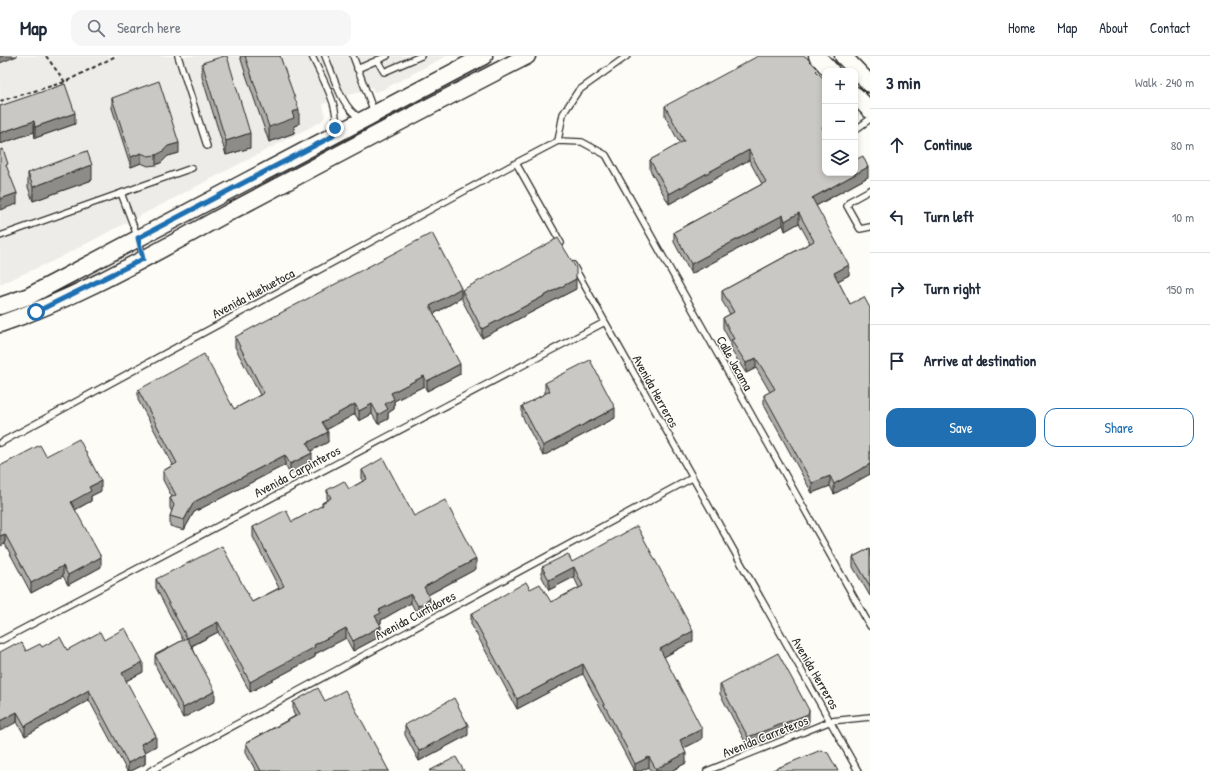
<!DOCTYPE html>
<html lang="en">
<head>
<meta charset="utf-8">
<style>
  body { margin:0; font-family:"Patrick Hand",sans-serif; background:#f6f6f7; color:#1f2937 }
  .controls { position:absolute; right:12px; top:12px; display:grid; overflow:hidden; border-radius:8px; box-shadow:0 2px 6px #0003 }
  .controls button { width:36px; height:36px; display:grid; place-items:center; padding:0; border:0; border-bottom:1px solid #e0e1e3; background:#fff; color:#1f2937; font:20px sans-serif }
  .stop { position:absolute; width:12px; height:12px; margin:-9px; border:3px solid #1f6fb2; border-radius:50%; background:#fff }
  .stop.end { background:#1f6fb2; border-color:#fff; box-shadow:0 1px 4px #0008 }
  .list { margin:0; padding:0; list-style:none }
  h2 { display:flex; justify-content:space-between; align-items:center; height:52px; margin:0; padding:0 16px; font-size:17px }
  h2 small { font-size:13px; font-weight:400; color:#747a83 }
  .list li { display:grid; grid-template-columns:26px 1fr auto; gap:12px; align-items:center; box-sizing:border-box; height:72px; padding:0 16px; border-top:1px solid #e0e1e3 }
  .list b { display:block; font-size:15px; white-space:nowrap }
  .list em { font-size:13px; font-style:normal; color:#747a83 }
  .actions { display:flex; gap:8px; padding:12px 16px }
  .actions a { flex:1; padding:9px 0; border:1px solid #1f6fb2; border-radius:12px; text-align:center; font-size:14px; color:#1f6fb2 }
  .actions .main { background:#1f6fb2; color:#fff }
  .icon { flex:none; width:22px; height:22px; fill:none; stroke:currentColor; stroke-width:2; stroke-linecap:round; stroke-linejoin:round }
  .map { position:relative; flex:none; width:870px; height:715px; overflow:hidden }
  header { display:flex; align-items:center; gap:24px; box-sizing:border-box; height:56px; padding:0 20px; background:#fff; border-bottom:1px solid #e0e1e3 }
  header strong { font-size:19px }
  nav { display:flex; gap:22px; margin-inline-start:auto; font-size:14px }
  .search { width:280px; height:36px; background:#f6f6f7; display:flex; align-items:center; gap:10px; box-sizing:border-box; padding:0 14px; border-radius:12px; color:#747a83; font-size:15px }
  main { display:flex }
  aside { flex:1; background:#fff }
  .map>svg:first-child { display:block }
</style>
</head>
<body>
<header>
<strong>Map</strong>
<div class="search"><svg class="icon" aria-label="search" viewBox="0 0 24 24"><circle cx="10" cy="10" r="6"/><path d="M15 15l6 6"/></svg>Search here</div>
<nav><a>Home</a><a>Map</a><a>About</a><a>Contact</a></nav>
</header>
<main>
<div class="map">
<svg width="870" height="715" viewBox="0 0 870 715">
  <rect width="100%" height="100%" fill="#fdfcf7"/>
  <filter id="ink" filterUnits="userSpaceOnUse"><feTurbulence type="fractalNoise" baseFrequency=".025" numOctaves="2"/><feDisplacementMap in="SourceGraphic" scale="8" xChannelSelector="R" yChannelSelector="G"/><feConvolveMatrix kernelMatrix="1 2 1 2 8 2 1 2 1" color-interpolation-filters="sRGB"/></filter>
  <g filter="url(#ink)">
    <path fill="#edece8" d="M0,0H446L382,34L374,36L372,31L323,48L325,60L322,65L53,205L0,228Z"/>
    <g fill="none" stroke-linecap="round" stroke-linejoin="round">
      <defs>
        <path id="service" d="M178,0L207,90
          M312,0C321,21 343,54 334,76
          M325,0C333,18 342,54 361,62
          M353,0L374,56
          M377,4L384,16L421,0
          M357,13L387,0
          M855,74L870,63
          M558,85L563,58L578,35L627,0
          M516,107L561,187
          M870,134L850,145L847,150L860,173L870,171
          M121,137L138,182L143,201
          M0,180L192,112
          M573,209L858,715
          M0,387L516,107L558,85L582,86L606,99L870,570
          M0,585L605,266
          M150,715L692,422
          M707,715L831,665L870,661"/>
        <path id="secondary" d="M817,0L831,15
          M843,0L870,28
          M855,39L870,54
          M0,250L29,240L484,0
          M0,268C80,241 154,197 228,157C328,104 427,51 527,0"/>
      </defs>
      <use href="#service" stroke="#2b2b2b" stroke-width="8"/>
      <use href="#secondary" stroke="#2b2b2b" stroke-width="19"/>
      <path stroke="#2b2b2b" stroke-width="2" stroke-dasharray="4 3" stroke-linecap="butt" d="M46,0L65,26
        M0,45L65,26L116,0"/>
      <use href="#service" stroke="#fdfcf7" stroke-width="5.5"/>
      <use href="#secondary" stroke="#fdfcf7" stroke-width="16"/>
    </g>
    <path fill="#adaca9" stroke="#2b2b2b" d="M240,0H280L299,68L294,70V77L269,86L244,13Z
      M202,7L250,92L226,99L202,21Z
      M818,17L825,117L868,121L816,150L849,219L838,225L850,248L870,252V418L834,438L830,430L812,437L764,349V339L770,336L756,312L746,317L731,294V287L723,272V262L730,258L722,245V235L810,187L799,167L785,175L783,169L691,218L674,186V176L762,128L749,104L669,148L650,114V104L680,88L665,60V50Z
      M112,42L179,97L168,100L162,106L156,109L148,110L141,107L131,111L112,52Z
      M0,50L75,68L35,82L34,76L0,88Z
      M28,117L92,124L33,145L28,131Z
      M576,233L482,282L462,244V234Z
      M461,242L434,258L460,318L427,335L424,330L394,345V353L388,357V363L378,368L372,358L359,365L355,358L326,374L328,386L311,395L312,407L290,418L285,409L194,456L184,474L170,470V460L172,456L170,452V442L172,441L163,424V415L173,409L138,344V334L234,353L260,339L235,291V281Z
      M545,327L615,362L543,400L522,360V350L545,338Z
      M46,400L101,435L91,440V445L75,454L101,511L68,529L63,520L31,537L5,488L0,410Z
      M362,414L414,460L476,513L428,539L430,553L418,560L411,547L381,564V567H379L381,580L353,595L346,582L315,598V601L250,636L218,576L192,590L215,645L183,662L155,609V599L183,584L156,532V523L252,546L279,532L253,481V471L292,466L322,450V447L327,444V434L349,433L363,425L362,424Z
      M870,492V540L853,511V501Z
      M572,506L693,585L664,601L702,683L684,692L686,707L671,715H651L649,711L641,715H634L583,618L517,653L471,568V558L551,546L579,532L574,521L549,534L542,521V511Z
      M104,584L143,616L126,625L156,690L145,696V708L131,715H127L89,644L25,680L17,666L16,589L26,595L42,591L67,594Z
      M720,628L809,664L808,668L748,691L720,638Z
      M325,645L389,715H256L246,697V687L295,660L293,656V646Z
      M405,669L468,679L419,705L405,679Z"/>
    <path fill="#8d8c89" stroke="#2b2b2b" d="M0,0H17L0,7Z
      M299,54V68L294,70V77L269,86V71L292,56Z
      M857,54V64L855,65V55Z
      M75,57V68L35,82V71Z
      M34,65V76L0,88V77Z
      M825,69V79L822,71Z
      M250,77V92L226,99V85Z
      M179,87V97L168,100L162,106L156,109V99L168,90Z
      M749,94V104L669,148V138Z
      M141,97V107L131,111V101Z
      M92,109V124L33,145V131Z
      M868,111V121L812,152V142Z
      M17,137V148L0,154V143Z
      M799,157V167L785,175V165Z
      M783,159V169L691,218V208Z
      M849,209V219L834,227V217Z
      M576,223V233L482,282V273Z
      M461,232V242L430,260V250Z
      M756,302V312L746,317V307Z
      M460,308V318L427,335V325Z
      M424,320V330L394,345V353L388,357V363L378,368V359L385,348L391,337Z
      M355,348V358L322,376V366Z
      M372,348V358L359,365V355Z
      M615,352V362L543,400V390Z
      M328,376V386L307,397V387Z
      M312,397V407L290,418V408Z
      M285,399V409L194,456L184,474V464L194,446Z
      M870,408V418L834,438V428Z
      M830,420V430L812,437V427Z
      M101,425V435L91,440V445L71,456V446L89,431Z
      M5,478V488L0,490V480Z
      M101,501V511L68,529V519Z
      M476,503V513L424,541V531Z
      M63,510V520L31,537V527Z
      M574,511V521L549,534V524Z
      M411,538V547L381,564V567L375,569V560L379,554Z
      M430,543V553L418,560V550Z
      M218,566V576L187,592V582Z
      M381,570V580L353,595V585Z
      M346,572V582L315,598V601L250,636V626L314,589Z
      M693,575V585L660,603V593Z
      M143,606V616L122,627V617Z
      M583,608V618L517,653V643Z
      M89,634V644L25,680V670Z
      M215,635V645L183,662V652Z
      M809,654V664L808,668L748,691V681Z
      M17,656V666L0,675V665Z
      M468,669V679L419,705V695Z
      M702,673V683L680,694V684Z
      M156,680V690L141,698V688Z
      M686,697V707L671,715H656V713Z
      M145,698V708L131,715H128V707Z
      M649,701V711L641,715H635V708Z"/>
    <path fill="#c9c8c4" stroke="#2b2b2b" d="M224,0H227L250,77L226,85L202,7Z
      M245,0H280L299,54L292,56L294,62L269,71Z
      M758,0H805L818,13L816,15L825,24V69L822,71L825,77V117H855V104L863,100L868,111L812,142L849,209L834,217L850,248L864,241L870,252V408L834,428L830,420L812,427L764,339L775,333L756,302L746,307L731,284L734,283L723,262L734,256L722,235L814,185L799,157L785,165L783,159L691,208L674,176L766,126L749,94L669,138L650,104L684,85L665,50Z
      M159,25L179,87L168,90L162,96L156,99L148,100L141,97L131,101L112,42Z
      M65,28L75,57L35,71L34,65L0,77V50Z
      M3,93L8,108L6,109L17,137L0,143V94Z
      M87,95L92,109L33,131L28,117Z
      M432,177L461,232L430,250L460,308L427,325L424,320L391,337L394,343L385,348L388,353L378,359L372,348L359,355L355,348L322,366L328,376L307,387L312,397L290,408L285,399L194,446L184,464L170,460L174,449L170,442L176,439L163,415L177,407L138,334L204,298L234,353L264,337L235,281Z
      M558,182L576,212V223L482,273L462,234Z
      M590,304L615,352L543,390L522,350L550,335L545,327Z
      M79,383L101,425L89,431L91,435L71,446L101,501L68,519L63,510L31,527L5,478L0,480V410L40,389L46,400Z
      M383,402L414,460L445,444L476,503L424,531L430,543L418,550L411,538L379,554L381,557L375,560L381,570L353,585L346,572L314,589L315,591L250,626L218,566L187,582L156,523L222,490L252,546L284,530L253,471L286,454L292,466L323,449L322,447L331,442L327,434L344,425L349,433L367,423L362,414Z
      M637,470L693,575L660,593L702,673L680,684L686,697L656,713L649,701L635,708L583,608L517,643L471,558L526,526L530,533L540,528L551,546L583,530L574,511L549,524L542,511L568,498L572,506Z
      M870,492V530L853,501Z
      M125,572L143,606L122,617L156,680L141,688L145,698L128,707L89,634L25,670L17,656L0,665V596L15,588L16,589L22,587L26,595L40,588L42,591L60,581L67,594L100,576L104,584Z
      M187,582L215,635L183,652L155,599Z
      M778,597L809,654L808,658L748,681L720,628Z
      M318,632L325,645L345,634L389,715H261L246,687L300,658L293,646Z
      M454,642L468,669L419,695L405,669Z
      M821,694L828,697L838,715H770Z
      M456,701L464,715H429Z"/>
  </g>
  <g fill="none" stroke-linecap="round" stroke-linejoin="round" filter="url(#ink)">
    <path stroke="#1f6fb2" stroke-width="5" d="M36,256L143,203L138,182L333,80L335,72"/>
  </g>
  <g text-anchor="middle" stroke-width="3" stroke-linejoin="round" paint-order="stroke">
    <g font-size="13" fill="#2b2b2b" stroke="#fdfcf7">
      <text transform="translate(253 237) rotate(-28)" y="5">Avenida Huehuetoca</text>
      <text transform="translate(735 307) rotate(61)" y="5">Calle Jacama</text>
      <text transform="translate(656 335) rotate(61)" y="5">Avenida Herreros</text>
      <text transform="translate(297 415) rotate(-28)" y="5">Avenida Carpinteros</text>
      <text transform="translate(415 559) rotate(-28)" y="5">Avenida Curtidores</text>
      <text transform="translate(816 617) rotate(60)" y="5">Avenida Herreros</text>
      <text transform="translate(765 680) rotate(-22)" y="5">Avenida Carreteros</text>
    </g>
  </g>
</svg>
<div class="controls">
<button>+</button>
<button>−</button>
<button><svg class="icon" aria-label="layers" viewBox="0 0 24 24"><path d="M12 4l9 5-9 5-9-5zM3 14l9 5 9-5"/></svg></button>
</div>
<div class="stop" style="left:36px;top:256px"></div>
<div class="stop end" style="left:335px;top:72px"></div>
</div>
<aside>
<h2>3 min<small>Walk · 240 m</small></h2>
<ul class="list">
<li><svg class="icon" aria-label="ahead" viewBox="0 0 24 24"><path d="M12 20V5M6 11l6-6 6 6"/></svg><div><b>Continue</b></div><em>80 m</em></li>
<li><svg class="icon" aria-label="left" viewBox="0 0 24 24"><path d="M17 20v-9H6M10 6l-5 5 5 5"/></svg><div><b>Turn left</b></div><em>10 m</em></li>
<li><svg class="icon" aria-label="right" viewBox="0 0 24 24"><path d="M7 20v-9h11M14 6l5 5-5 5"/></svg><div><b>Turn right</b></div><em>150 m</em></li>
<li><svg class="icon" aria-label="arrive" viewBox="0 0 24 24"><path d="M6 21V4h12l-3 4 3 4H6"/></svg><div><b>Arrive at destination</b></div></li>
</ul>
<div class="actions"><a class="main">Save</a><a>Share</a></div>
</aside>
</main>
</body>
</html>
